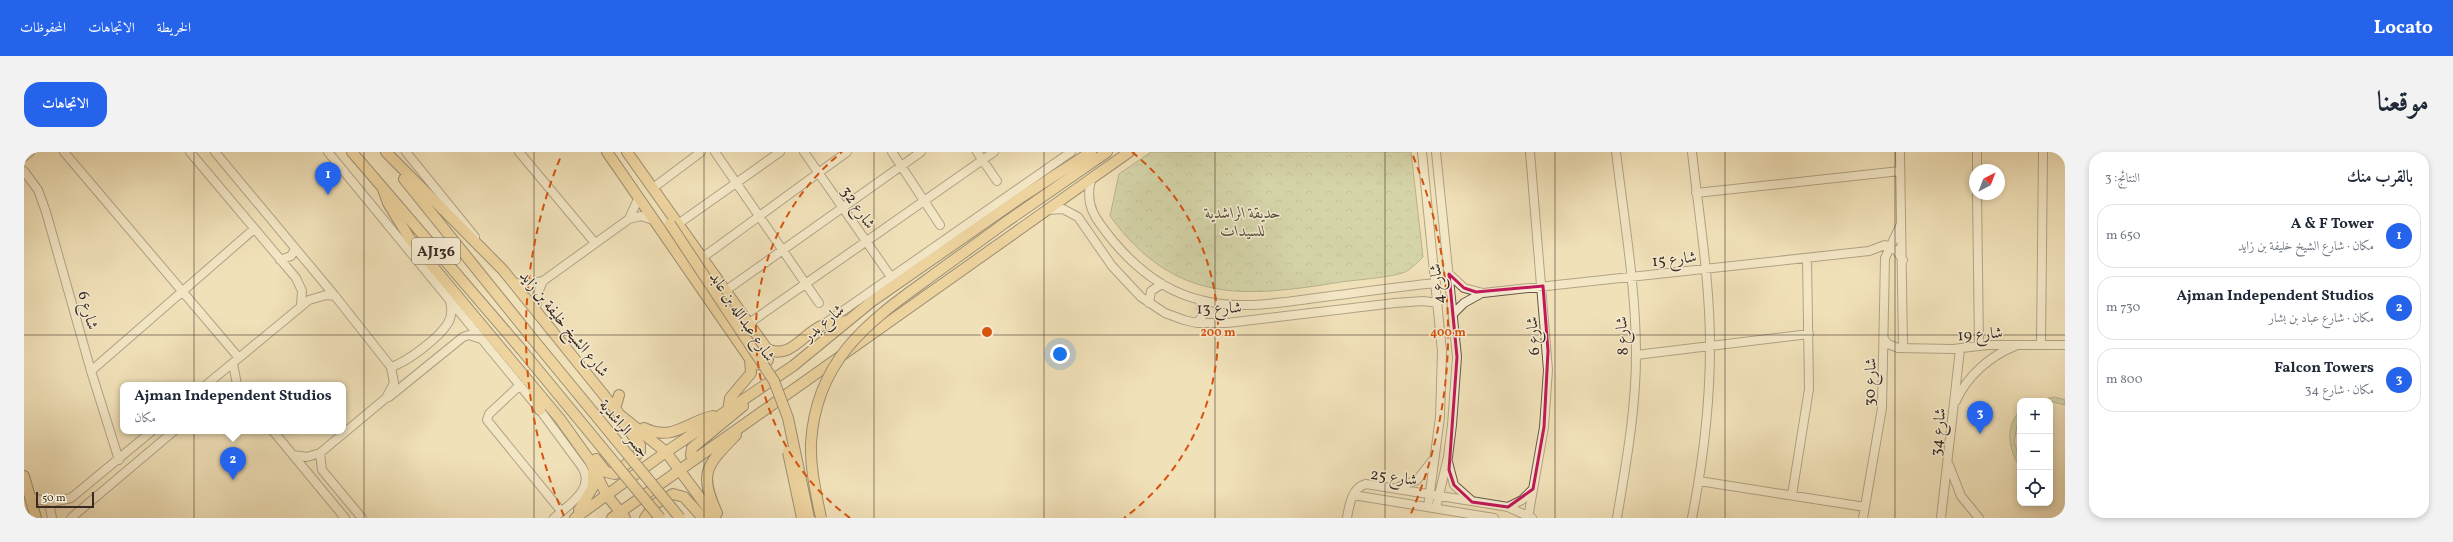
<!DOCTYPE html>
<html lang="ar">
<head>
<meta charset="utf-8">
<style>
  body { margin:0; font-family:Vollkorn,Amiri,serif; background:#f2f2f3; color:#1f2937; direction:rtl }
  .controls { position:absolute; right:12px; bottom:12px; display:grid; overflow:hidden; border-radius:8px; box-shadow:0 2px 6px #0003 }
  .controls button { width:36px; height:36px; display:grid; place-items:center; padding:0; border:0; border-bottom:1px solid #e0e1e3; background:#fff; color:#1f2937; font:20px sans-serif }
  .compass { position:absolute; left:1945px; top:12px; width:36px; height:36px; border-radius:50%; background:#fff; box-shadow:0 2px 6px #0003; rotate:42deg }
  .scale { position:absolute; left:12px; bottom:10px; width:58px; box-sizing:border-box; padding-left:4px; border:2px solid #382a23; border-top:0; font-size:11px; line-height:14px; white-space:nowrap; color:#382a23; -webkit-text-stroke:3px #f6ecd2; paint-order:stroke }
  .you { position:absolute; left:1036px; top:202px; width:14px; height:14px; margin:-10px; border:3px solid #fff; border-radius:50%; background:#1a73e8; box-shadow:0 0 0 6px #1a73e833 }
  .badge { display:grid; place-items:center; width:26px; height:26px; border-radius:50%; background:#2563eb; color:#fff; font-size:13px; font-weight:700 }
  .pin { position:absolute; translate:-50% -33px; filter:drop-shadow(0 1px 2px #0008) }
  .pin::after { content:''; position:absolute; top:21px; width:14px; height:12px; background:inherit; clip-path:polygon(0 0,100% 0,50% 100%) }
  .popup { position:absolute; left:96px; top:230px; width:226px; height:52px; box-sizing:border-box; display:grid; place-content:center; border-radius:8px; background:#fff; filter:drop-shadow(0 1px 3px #0005); font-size:13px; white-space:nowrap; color:#747a83 }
  .popup b { font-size:15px; color:#1f2937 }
  .popup::after { content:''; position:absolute; left:50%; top:100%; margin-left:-8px; border:8px solid transparent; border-top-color:#fff }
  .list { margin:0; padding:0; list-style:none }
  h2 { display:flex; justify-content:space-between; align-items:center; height:52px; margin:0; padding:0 16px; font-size:17px }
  h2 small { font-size:13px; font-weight:400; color:#747a83 }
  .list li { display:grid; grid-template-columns:26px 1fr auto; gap:12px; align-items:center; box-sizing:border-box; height:64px; margin:0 8px 8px; padding:0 8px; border:1px solid #e0e1e3; border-radius:16px }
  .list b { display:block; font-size:15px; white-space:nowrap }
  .list p { margin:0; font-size:13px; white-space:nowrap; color:#747a83 }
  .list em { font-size:13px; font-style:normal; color:#747a83 }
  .icon { flex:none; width:22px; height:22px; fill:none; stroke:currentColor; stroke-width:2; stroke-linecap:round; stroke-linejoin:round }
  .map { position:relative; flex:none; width:2041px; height:366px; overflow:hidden; direction:ltr; border-radius:16px }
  header { display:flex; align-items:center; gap:24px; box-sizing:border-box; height:56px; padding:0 20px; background:#2563eb; color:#fff }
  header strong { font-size:19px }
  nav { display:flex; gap:22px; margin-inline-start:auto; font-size:14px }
  .intro { display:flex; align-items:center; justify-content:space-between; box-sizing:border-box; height:96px; padding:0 24px }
  h1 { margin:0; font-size:28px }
  .button { padding:10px 18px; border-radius:16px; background:#2563eb; color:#fff; font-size:14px; font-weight:700 }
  main { display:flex; gap:24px; padding:0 24px }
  aside { flex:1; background:#fff; border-radius:16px; box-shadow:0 2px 6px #0003 }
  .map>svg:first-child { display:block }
</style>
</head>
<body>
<header>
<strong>Locato</strong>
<nav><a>الخريطة</a><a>الاتجاهات</a><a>المحفوظات</a></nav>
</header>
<div class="intro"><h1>موقعنا</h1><a class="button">الاتجاهات</a></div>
<main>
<aside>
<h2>بالقرب منك<small>النتائج: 3</small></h2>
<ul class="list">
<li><span class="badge">1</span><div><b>A &amp; F Tower</b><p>مكان · شارع الشيخ خليفة بن زايد</p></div><em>650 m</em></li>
<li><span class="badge">2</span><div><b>Ajman Independent Studios</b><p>مكان · شارع عباد بن بشار</p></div><em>730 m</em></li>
<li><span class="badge">3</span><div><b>Falcon Towers</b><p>مكان · شارع 34</p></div><em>800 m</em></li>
</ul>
</aside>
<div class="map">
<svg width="2041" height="366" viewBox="0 0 2041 366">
  <defs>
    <pattern id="forest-crowns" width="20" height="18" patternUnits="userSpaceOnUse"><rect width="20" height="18" fill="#b4c494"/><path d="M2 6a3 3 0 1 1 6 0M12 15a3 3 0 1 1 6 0" fill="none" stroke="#939f78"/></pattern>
  </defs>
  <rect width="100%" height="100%" fill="#f1e1b9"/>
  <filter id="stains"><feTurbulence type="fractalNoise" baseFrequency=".005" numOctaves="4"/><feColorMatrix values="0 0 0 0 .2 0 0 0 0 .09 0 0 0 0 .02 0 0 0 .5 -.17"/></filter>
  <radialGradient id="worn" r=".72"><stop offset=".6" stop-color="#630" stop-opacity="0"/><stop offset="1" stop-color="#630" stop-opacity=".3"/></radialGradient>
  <path fill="url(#forest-crowns)" stroke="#76775c" d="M1127,0H1387L1399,105C1394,110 1389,115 1383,119C1374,125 1330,128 1317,130C1218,146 1151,152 1086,64L1095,22Z
    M2031,245L2041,248V253L2026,249H2010Z
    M1996,259L1990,290L1996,306V315C1985,298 1980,275 1996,259Z"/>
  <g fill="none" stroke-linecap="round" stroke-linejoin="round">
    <defs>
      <path id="minor" d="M40,0L215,206
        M166,0L272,126L278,139L277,154
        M191,0L311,144L367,215L370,231L362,246L296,301L283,305L269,303
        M304,0L516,258L558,315C572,337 544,353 530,366
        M382,0L451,85
        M495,0L571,91
        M691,0L795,151
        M780,0L867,125
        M868,0L916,73
        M953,0L973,29
        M1398,0L1418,199L1416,265L1404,355
        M1592,0C1600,67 1612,135 1612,203C1612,258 1602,312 1593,366
        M1876,0L1879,196
        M1953,0V18
        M0,5L6,0
        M0,19L14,38L22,60L67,219L95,308
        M1067,28C1060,55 1073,69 1090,90C1112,116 1142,140 1177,148C1214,158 1254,151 1292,146C1332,141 1372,135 1412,131
        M629,36L677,0
        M1672,41L1876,19
        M1953,42L1955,194
        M1024,58L1039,57L1054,65L1088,114L1117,145L1141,161L1160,168L1173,171H1203L1371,151L1399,149L1414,151
        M605,67L617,64L629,68
        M654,72L756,0
        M678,106L823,0
        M256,108L267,104L271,97
        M1425,122L1440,136L1459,141L1845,99L1861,93L1872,98L1879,108
        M489,131L504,132L519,129L605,67L614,47
        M701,139L897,0
        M1125,151L1127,139L1138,132
        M512,159L513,143L519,129
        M1430,161L1440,151L1458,141
        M1173,171L1179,163L1176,148
        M724,172L970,0
        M800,172L1047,0
        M1860,187L1864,192L1874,196L1929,197L1964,193H2041
        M2017,193L2019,0
        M1612,203L1785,182
        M209,211L213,233
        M367,215C383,210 415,186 424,171C428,164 428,157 426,150
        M67,219L230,77
        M182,233L285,148L302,143L311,144
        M496,233L465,262L463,268L537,359
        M365,245L439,185L445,183L457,187
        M1932,249C1943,224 1966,204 1991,194
        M249,279L321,366
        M296,301L298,318L338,366
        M1424,310L1430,333L1448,349
        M1925,313L1937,344L1955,366
        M1675,329L1841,355
        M1372,336L1393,328L1408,309
        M1329,343L1470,366
        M1768,343L1785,237L1783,106
        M6,346L29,350L47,346L128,279
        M1484,355L1498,348L1509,337
        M1412,356L1424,305L1428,273L1433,205L1412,0
        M28,366L26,356L29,350
        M47,366L150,279
        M1323,366C1325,354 1328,335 1342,332L1484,355L1508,366
        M1504,366L1520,275L1524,218L1506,0
        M1668,366C1679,310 1686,251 1686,194C1686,129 1675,64 1668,0
        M1839,366L1858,256L1861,106L1877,72
        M1917,366L1936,197"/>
      <path id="major" d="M328,0L496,196
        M362,0L479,118L596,263L642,300L691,366
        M583,0L726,207L727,221L706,246L704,258
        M603,0L743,197C766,208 779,182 797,174C805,171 814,171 822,169
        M380,27L508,186
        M359,37L364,51L386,87L536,267L566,309L582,342L601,366
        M982,70L1083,0
        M732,212L740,213L744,208L738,193
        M509,237L516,258
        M591,257L595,243
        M620,276C649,290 662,270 689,264
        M673,305L667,303L668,296L719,254
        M572,307L582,320L591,322L616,300V293L597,268
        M0,324L12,366
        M555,358L569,335V320
        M693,361C674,320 683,313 712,283
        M551,366L642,300L769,214L847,150L999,44L1067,0
        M588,366L1105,0
        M621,366L631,352L649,342L660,345L679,366"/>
    </defs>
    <use href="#minor" stroke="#665848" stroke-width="10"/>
    <use href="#major" stroke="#382a23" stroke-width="12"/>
    <use href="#minor" stroke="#f6ecd2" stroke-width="8"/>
    <use href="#major" stroke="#e8c07c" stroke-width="10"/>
    <defs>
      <path id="major-bridge" d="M646,72L750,229L764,266L785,366
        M508,186L656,366
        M496,196L636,366
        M764,300L778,366
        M797,366C792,341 786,316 787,291C792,210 841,172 901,129C928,109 955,90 982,70"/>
    </defs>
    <use href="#major-bridge" stroke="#382a23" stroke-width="12" stroke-linecap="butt"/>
    <use href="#major-bridge" stroke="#e8c07c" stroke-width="10"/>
  </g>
  <path d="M0 0H2041V366H0ZM1425,122L1440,136L1452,140L1519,134L1524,199L1520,275L1509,337L1484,355L1448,350L1430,333L1425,318L1433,205Z" fill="#f1e1b9" fill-opacity=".55" fill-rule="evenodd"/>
  <path fill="none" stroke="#c2185b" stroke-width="3" stroke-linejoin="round" d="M1425,122L1440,136L1452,140L1519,134L1524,199L1520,275L1509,337L1484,355L1448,350L1430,333L1425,318L1433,205Z"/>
  <path fill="none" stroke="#382a23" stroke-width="1" stroke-opacity="0.55" d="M170,0V366M340,0V366M510,0V366M680,0V366M850,0V366M1020,0V366M1191,0V366M1361,0V366M1531,0V366M1701,0V366M1871,0V366M0,183H2041"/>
  <g fill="none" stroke="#d6540e" stroke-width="2" stroke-dasharray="7 5">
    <path d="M826 366A231 231 0 0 1 818 0M1108 0A231 231 0 0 1 1100 366"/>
    <path d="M540 364A461 461 0 0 1 537 4M1389 4A461 461 0 0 1 1386 364"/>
  </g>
  <g text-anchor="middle" stroke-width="3" stroke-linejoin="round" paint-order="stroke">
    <rect fill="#f6ecd2" stroke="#716458" stroke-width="1" x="388" y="86" width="48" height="26" rx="3"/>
    <g font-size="15" font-weight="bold" fill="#382a23">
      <text x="412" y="104">AJ136</text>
    </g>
    <g font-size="16" fill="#382a23" stroke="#f6ecd2">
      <text transform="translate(835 55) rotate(55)" y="6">شارع 32</text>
      <text transform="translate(1650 106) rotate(-6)" y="6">شارع 15</text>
      <text transform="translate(1412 132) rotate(-96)" y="6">شارع 4</text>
      <text transform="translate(1195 155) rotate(-1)" y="6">شارع 13</text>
      <text transform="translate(65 158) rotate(75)" y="6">شارع 6</text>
      <text transform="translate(719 164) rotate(56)" y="6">شارع عبدالله بن عابد</text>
      <text transform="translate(799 170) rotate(-40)" y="6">شارع بدر</text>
      <text transform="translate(541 171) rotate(51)" y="6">شارع الشيخ خليفة بن زايد</text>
      <text transform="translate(1956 181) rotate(-4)" y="6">شارع 19</text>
      <text transform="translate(1508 184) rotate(-94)" y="6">شارع 6</text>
      <text transform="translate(1597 184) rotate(-92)" y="6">شارع 8</text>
      <text transform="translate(1845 230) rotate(-88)" y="6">شارع 30</text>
      <text transform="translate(601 276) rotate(51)" y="6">جسر الراشدية</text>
      <text transform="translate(1913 280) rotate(-84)" y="6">شارع 34</text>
      <text transform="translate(1370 324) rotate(8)" y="6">شارع 25</text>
    </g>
    <g font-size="16" font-style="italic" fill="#57503f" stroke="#f6ecd2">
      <text x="1219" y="66">حديقة الراشدية<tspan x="1219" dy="18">للسيدات</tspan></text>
    </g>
  </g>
  <circle cx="963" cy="180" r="6" fill="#d6540e" stroke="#f6ecd2" stroke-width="2"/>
  <g font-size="12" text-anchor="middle" font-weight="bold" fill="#d6540e" stroke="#f6ecd2" stroke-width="3" stroke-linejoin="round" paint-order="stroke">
    <text x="1194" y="184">200 m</text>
    <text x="1424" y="184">400 m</text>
  </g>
  <rect width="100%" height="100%" filter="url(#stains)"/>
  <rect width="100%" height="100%" fill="url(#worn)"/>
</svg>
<div class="controls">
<button>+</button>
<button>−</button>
<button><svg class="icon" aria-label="locate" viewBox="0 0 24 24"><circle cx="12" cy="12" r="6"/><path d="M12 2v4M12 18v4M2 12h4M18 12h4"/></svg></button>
</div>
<svg class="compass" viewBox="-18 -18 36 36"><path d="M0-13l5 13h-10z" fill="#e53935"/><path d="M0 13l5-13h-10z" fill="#747a83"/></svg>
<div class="scale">50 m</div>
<div class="you"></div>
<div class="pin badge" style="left:304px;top:43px">1</div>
<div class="pin badge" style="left:209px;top:328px">2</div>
<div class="popup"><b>Ajman Independent Studios</b>مكان</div>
<div class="pin badge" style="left:1956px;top:282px">3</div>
</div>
</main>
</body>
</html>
